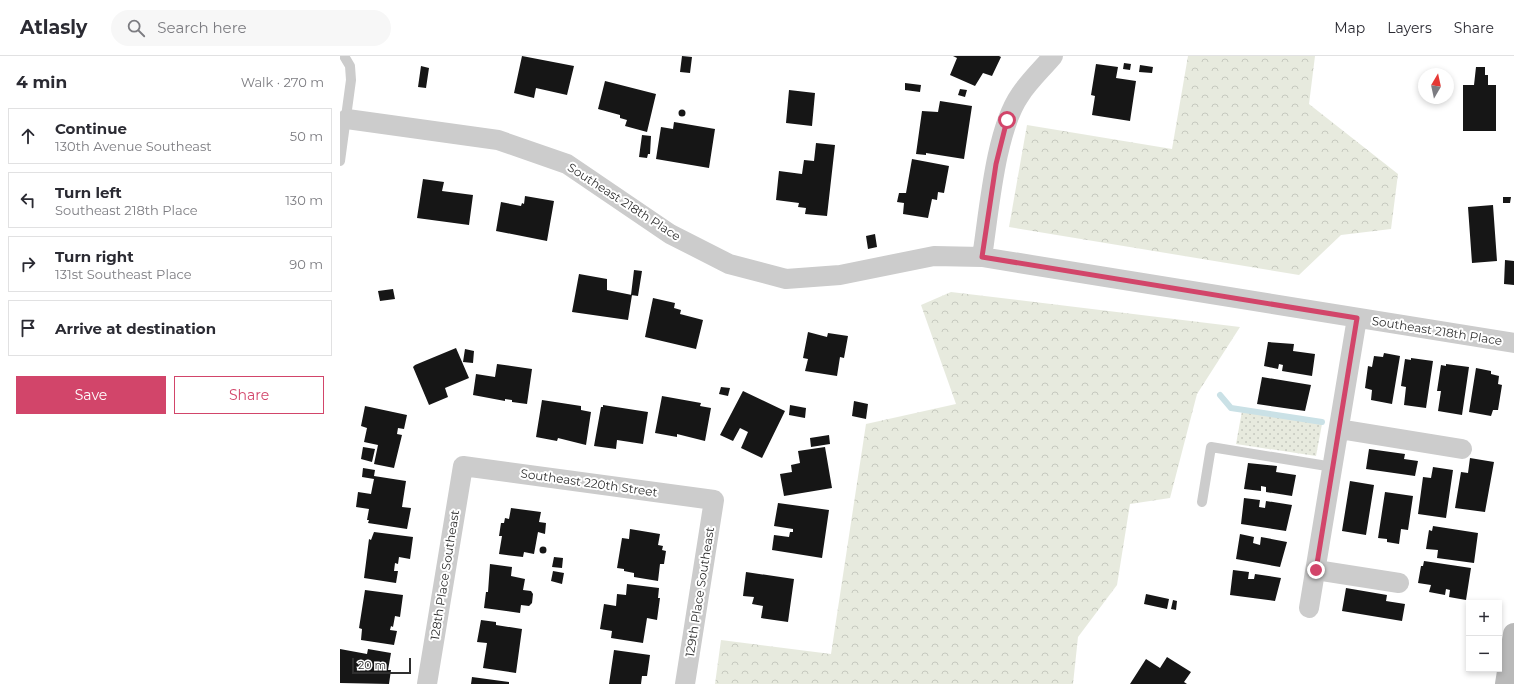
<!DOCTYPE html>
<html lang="en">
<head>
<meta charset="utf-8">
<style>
  body { margin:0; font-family:Montserrat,sans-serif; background:#f7f7f7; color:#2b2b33 }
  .controls { position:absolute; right:12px; bottom:12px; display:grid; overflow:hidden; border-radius:0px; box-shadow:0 2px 6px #0003 }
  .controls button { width:36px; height:36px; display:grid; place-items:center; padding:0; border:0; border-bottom:1px solid #e1e1e2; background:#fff; color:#2b2b33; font:20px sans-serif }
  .compass { position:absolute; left:1078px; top:12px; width:36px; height:36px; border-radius:50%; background:#fff; box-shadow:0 2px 6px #0003; rotate:9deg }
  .scale { position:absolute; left:12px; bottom:10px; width:59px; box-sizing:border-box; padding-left:4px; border:2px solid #2f2f2f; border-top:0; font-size:11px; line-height:14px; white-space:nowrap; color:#2f2f2f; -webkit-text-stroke:3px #fff; paint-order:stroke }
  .stop { position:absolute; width:12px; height:12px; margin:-9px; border:3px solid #d2456a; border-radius:50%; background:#fff }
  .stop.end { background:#d2456a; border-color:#fff; box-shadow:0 1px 4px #0008 }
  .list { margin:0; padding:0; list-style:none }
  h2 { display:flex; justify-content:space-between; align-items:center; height:52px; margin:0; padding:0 16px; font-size:17px }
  h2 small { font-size:13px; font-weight:400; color:#7c7c81 }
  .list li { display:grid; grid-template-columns:26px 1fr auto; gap:12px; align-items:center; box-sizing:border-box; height:56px; margin:0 8px 8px; padding:0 8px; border:1px solid #e1e1e2; border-radius:0px }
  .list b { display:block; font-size:15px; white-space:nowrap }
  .list p { margin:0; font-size:13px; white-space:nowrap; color:#7c7c81 }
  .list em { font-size:13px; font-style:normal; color:#7c7c81 }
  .actions { display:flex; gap:8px; padding:12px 16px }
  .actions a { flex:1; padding:9px 0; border:1px solid #d2456a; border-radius:0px; text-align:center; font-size:14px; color:#d2456a }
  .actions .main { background:#d2456a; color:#fff }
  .icon { flex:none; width:22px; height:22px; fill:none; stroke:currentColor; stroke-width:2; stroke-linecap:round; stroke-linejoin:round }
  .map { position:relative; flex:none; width:1174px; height:628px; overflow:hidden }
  header { display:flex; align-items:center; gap:24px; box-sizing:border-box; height:56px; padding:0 20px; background:#fff; border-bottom:1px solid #e1e1e2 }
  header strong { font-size:19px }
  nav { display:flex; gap:22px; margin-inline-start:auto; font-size:14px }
  .search { width:280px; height:36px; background:#f7f7f7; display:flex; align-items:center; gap:10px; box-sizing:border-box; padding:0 14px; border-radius:22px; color:#7c7c81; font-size:15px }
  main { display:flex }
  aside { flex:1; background:#fff }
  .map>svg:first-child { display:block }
</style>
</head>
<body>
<header>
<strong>Atlasly</strong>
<div class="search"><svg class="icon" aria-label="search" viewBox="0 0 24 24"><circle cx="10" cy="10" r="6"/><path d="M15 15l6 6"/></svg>Search here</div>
<nav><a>Map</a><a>Layers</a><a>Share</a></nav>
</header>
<main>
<aside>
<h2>4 min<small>Walk · 270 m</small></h2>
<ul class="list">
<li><svg class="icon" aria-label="ahead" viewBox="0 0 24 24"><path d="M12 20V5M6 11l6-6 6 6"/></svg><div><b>Continue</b><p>130th Avenue Southeast</p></div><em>50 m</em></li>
<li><svg class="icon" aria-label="left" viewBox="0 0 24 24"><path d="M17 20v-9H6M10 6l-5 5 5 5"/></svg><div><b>Turn left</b><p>Southeast 218th Place</p></div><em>130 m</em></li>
<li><svg class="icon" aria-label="right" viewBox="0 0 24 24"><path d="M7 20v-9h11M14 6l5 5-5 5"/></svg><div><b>Turn right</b><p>131st Southeast Place</p></div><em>90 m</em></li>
<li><svg class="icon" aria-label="arrive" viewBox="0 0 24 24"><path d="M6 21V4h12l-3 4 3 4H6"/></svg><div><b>Arrive at destination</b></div></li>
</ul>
<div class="actions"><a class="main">Save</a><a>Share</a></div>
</aside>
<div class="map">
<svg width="1174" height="628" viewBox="0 0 1174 628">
  <defs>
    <pattern id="grass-dots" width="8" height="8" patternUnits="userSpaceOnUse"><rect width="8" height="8" fill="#e7eade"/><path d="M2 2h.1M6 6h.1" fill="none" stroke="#c6c9bf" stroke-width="1.8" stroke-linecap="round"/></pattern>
    <pattern id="forest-crowns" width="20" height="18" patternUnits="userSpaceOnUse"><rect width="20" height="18" fill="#e7eade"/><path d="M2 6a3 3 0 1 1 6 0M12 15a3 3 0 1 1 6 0" fill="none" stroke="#c6c9bf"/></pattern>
  </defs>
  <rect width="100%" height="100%" fill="#fff"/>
  <path fill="url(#grass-dots)" d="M902,355L982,368L976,400L896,388Z"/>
  <path fill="url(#forest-crowns)" d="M848,0H975L969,48L1058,118L1051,173L1001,179L959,219L669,171L687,69L832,93Z
    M611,236L900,271L857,338L830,442L790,448L777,529L738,581L733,628H375L381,584L491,598L526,368L616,348L581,249Z"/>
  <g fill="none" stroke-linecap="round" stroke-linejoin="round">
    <path stroke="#cae1e6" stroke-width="6" d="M880,339L891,352L982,366"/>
  </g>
  <path fill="#161616" d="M182,0L234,10L227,39L196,32L194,42L174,37Z
    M342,0L352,1L350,17L340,16Z
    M613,0H659L661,1L652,20L643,17L635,30L610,19L617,2Z
    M784,7L791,8L790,14L783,13Z
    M756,8L778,11L776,22L796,25L790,65L752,59L755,40L751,39Z
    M800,9L813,11L812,17L799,16Z
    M81,10L89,12L86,32L78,31Z
    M1136,11H1145V19H1148V29H1156V75H1123V29H1134Z
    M265,25L316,38L307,76L285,70L287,64L280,62V59L258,53Z
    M565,27L581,29L580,36L565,34Z
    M620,33L627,34L625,41L618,39Z
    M449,34L475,37L472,70L446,67Z
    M600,45L632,50L624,103L586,97V99L576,98L582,55L598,56Z
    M338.5 57a3.5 3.5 0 1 1 7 0a3.5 3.5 0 1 1-7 0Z
    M334,66L375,73L369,112L316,103L321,71L333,73Z
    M302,79L311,80L310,98H308L307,102L299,101Z
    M476,87L495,89L487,160L465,158L466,152L458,151L459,147L436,144L439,115L462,118L464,104L474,105Z
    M572,103L609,110L604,137L598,136L597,144L592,143L588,162L563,158L564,147L557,146L559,137H566Z
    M83,123L104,126L102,135L133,139L129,169L77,162Z
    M185,140L214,145L207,185L156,175L161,146L181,150L182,147L184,148Z
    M1163,141H1171L1170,147H1163Z
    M1153,149L1157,205L1132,207L1128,151Z
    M535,178L537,191L528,193L526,180Z
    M1165,204L1174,205V229L1164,228Z
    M294,214L302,215L298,240L291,239Z
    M239,218L267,223V234L292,239L288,264L232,256Z
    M53,233L55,243L40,245L38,235Z
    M313,242L335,247L334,252L341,254L340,258L363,264L356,293L305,281Z
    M468,276L487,281L488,277L508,280L504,302L500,301L497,320L465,315L468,303L463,302Z
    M928,286L954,288L953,295L975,298L972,320L942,315L943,309L939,308L938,313L924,310Z
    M116,292L129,322L105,332L108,341L89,349L73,311L75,309Z
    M125,293L134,295L133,307L123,306Z
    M1044,297L1060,300L1052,348L1031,344L1032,334L1025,332L1028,310L1032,311L1034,300L1043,301Z
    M1071,302L1093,305L1086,352L1064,349L1066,331L1061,330L1065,303L1071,304Z
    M157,308L192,313L187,348L172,346V344L165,343V345L133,339L136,318L155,321Z
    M1106,308L1129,311L1122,359L1098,355L1101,335H1097L1101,309L1106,310Z
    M1136,312L1151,315V318L1159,320L1158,328L1162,329L1158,354H1153L1151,360L1129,356Z
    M922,321L971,329L965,355L917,348Z
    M381,331L390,332L388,340L379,338Z
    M403,335L445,355L422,402L401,392L408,376L400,372L393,385L380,379Z
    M322,340L361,347L360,350L371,352L365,385L337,378V381L315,377Z
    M202,344L241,350V354L251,356L246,389L218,382L217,385L196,381Z
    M514,345L528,348L526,363L512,360Z
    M263,349L308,356L303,388L277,384L276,393L254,390L261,351H263Z
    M450,349L466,352L465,362L449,359Z
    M25,350L67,359L64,373L58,372L57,378L62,379L54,412L34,408L38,389L24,386L27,372L21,370Z
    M489,379L490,388L471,391L470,382Z
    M23,391L35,393L32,406L21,403Z
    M485,391L492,432L444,440L440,418L452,416L451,409L460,407L458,395Z
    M1029,393L1065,398L1064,403L1078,405L1075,420L1026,413Z
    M1130,402L1154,406L1145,456L1115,452L1121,416L1128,417Z
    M908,407L937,410L936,416L956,419L952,440L926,436V431L921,430V435L904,433Z
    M1093,411L1113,414L1106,462L1078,458L1083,421L1091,422Z
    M23,412L35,414L34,420L66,425L62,451L71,452L67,473L28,467L29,464H27L29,453L16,451L18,436L31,438L34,423L22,421Z
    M1010,425L1034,429L1026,479L1002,475Z
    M1045,436L1073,440L1068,474L1061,473L1059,488L1047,486V483L1038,482Z
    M904,442L920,444L919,451L925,452L926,445L952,449L946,475L901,468Z
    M438,447L489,454L482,502L432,494L434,479L449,481L450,476H453V473L434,470Z
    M171,452L201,456L199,466L206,467L205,478L198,476L194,498L184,496L183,501L159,498L162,480H159L161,467H164L165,462L169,463Z
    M1093,470L1138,477L1134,507L1097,502L1098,494L1086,493L1089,474L1092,475Z
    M290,473L320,478L318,489L323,490L322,494L326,495L324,508H320L318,525L294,521V517L284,515V513L277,512L282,482L289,483Z
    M34,476L73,481L70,503L59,501L58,508L55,507L54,515H58L56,527L24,522L29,483L31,484Z
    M900,478L914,481L913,487L920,489L921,481L947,486L940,511L896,503Z
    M199.5 494a3.5 3.5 0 1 1 7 0a3.5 3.5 0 1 1-7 0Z
    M214,501L223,502L222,512L212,511Z
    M1084,505L1131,512L1126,544L1109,541L1110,534L1106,533L1105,539L1089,536L1091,529L1078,527L1081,510H1083Z
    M150,508L172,511L171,520L185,523L183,534L191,535L193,538L192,547L189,550L181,549L180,557L144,552L146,536H148Z
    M893,514L909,516L908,523H914L915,518L941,522L935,545L890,539Z
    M213,515L224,517L222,528L211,525Z
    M406,516L454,523L448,566L421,562L423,550L412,548L414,541L403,540Z
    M287,528L319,532L318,542H320L317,564L307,562L303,587L271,582L272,575L260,573L264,548L276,550L277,538L286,539Z
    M1006,532L1047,539L1046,545L1065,548L1062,565L1002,555Z
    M25,534L63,539L60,561L55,560L53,571L51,570L50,574L57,575L54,589L21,584L22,573L19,572Z
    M806,538L829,543L827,553L804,548Z
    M833,544L837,545L836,554L831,553Z
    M141,564L156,566V569L182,573L176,617L143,612L147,587L137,586Z
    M0,593L27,598L28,593L51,597L48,614H51L49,628L0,627Z
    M274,594L310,599L307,620H302L301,628H269Z
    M827,601L851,616L844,626L847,628H790L806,603L820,612Z
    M132,621L169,626V628H131Z"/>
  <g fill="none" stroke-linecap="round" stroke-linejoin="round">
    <path stroke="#ccc" stroke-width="10" d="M0,105L11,24L10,10L4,0
      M862,446L871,391L993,411"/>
    <path stroke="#ccc" stroke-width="20" d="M7,63L158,84L227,108L330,178L389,208L446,223L500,219L594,200L642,201L1174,287
      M642,201C649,157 655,75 680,39C689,25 702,13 713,0
      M999,373L1122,393
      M976,514L1059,527
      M969,552L1017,262
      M87,628L123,410L374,444L345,628"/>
    <path stroke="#b9b9b9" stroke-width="22" d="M1166,628L1174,578"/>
  </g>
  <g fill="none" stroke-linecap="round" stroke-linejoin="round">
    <path stroke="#d2456a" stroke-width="5" d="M667,64L656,108L642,201L1017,262L976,514"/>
  </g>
  <g text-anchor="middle" stroke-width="4" stroke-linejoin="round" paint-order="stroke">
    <g font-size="12" fill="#2f2f2f" stroke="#fff">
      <text transform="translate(284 146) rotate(33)" y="4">Southeast 218th Place</text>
      <text transform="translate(1097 275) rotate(9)" y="4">Southeast 218th Place</text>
      <text transform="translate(249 427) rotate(8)" y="4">Southeast 220th Street</text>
      <text transform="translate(105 519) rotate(-81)" y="4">128th Place Southeast</text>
      <text transform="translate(360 536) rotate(-81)" y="4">129th Place Southeast</text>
    </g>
  </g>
</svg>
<div class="controls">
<button>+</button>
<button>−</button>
</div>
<svg class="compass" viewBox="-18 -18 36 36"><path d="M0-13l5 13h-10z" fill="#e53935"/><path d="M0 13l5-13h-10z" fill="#7c7c81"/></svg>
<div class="scale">20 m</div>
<div class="stop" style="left:667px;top:64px"></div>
<div class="stop end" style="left:976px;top:514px"></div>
</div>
</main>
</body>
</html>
